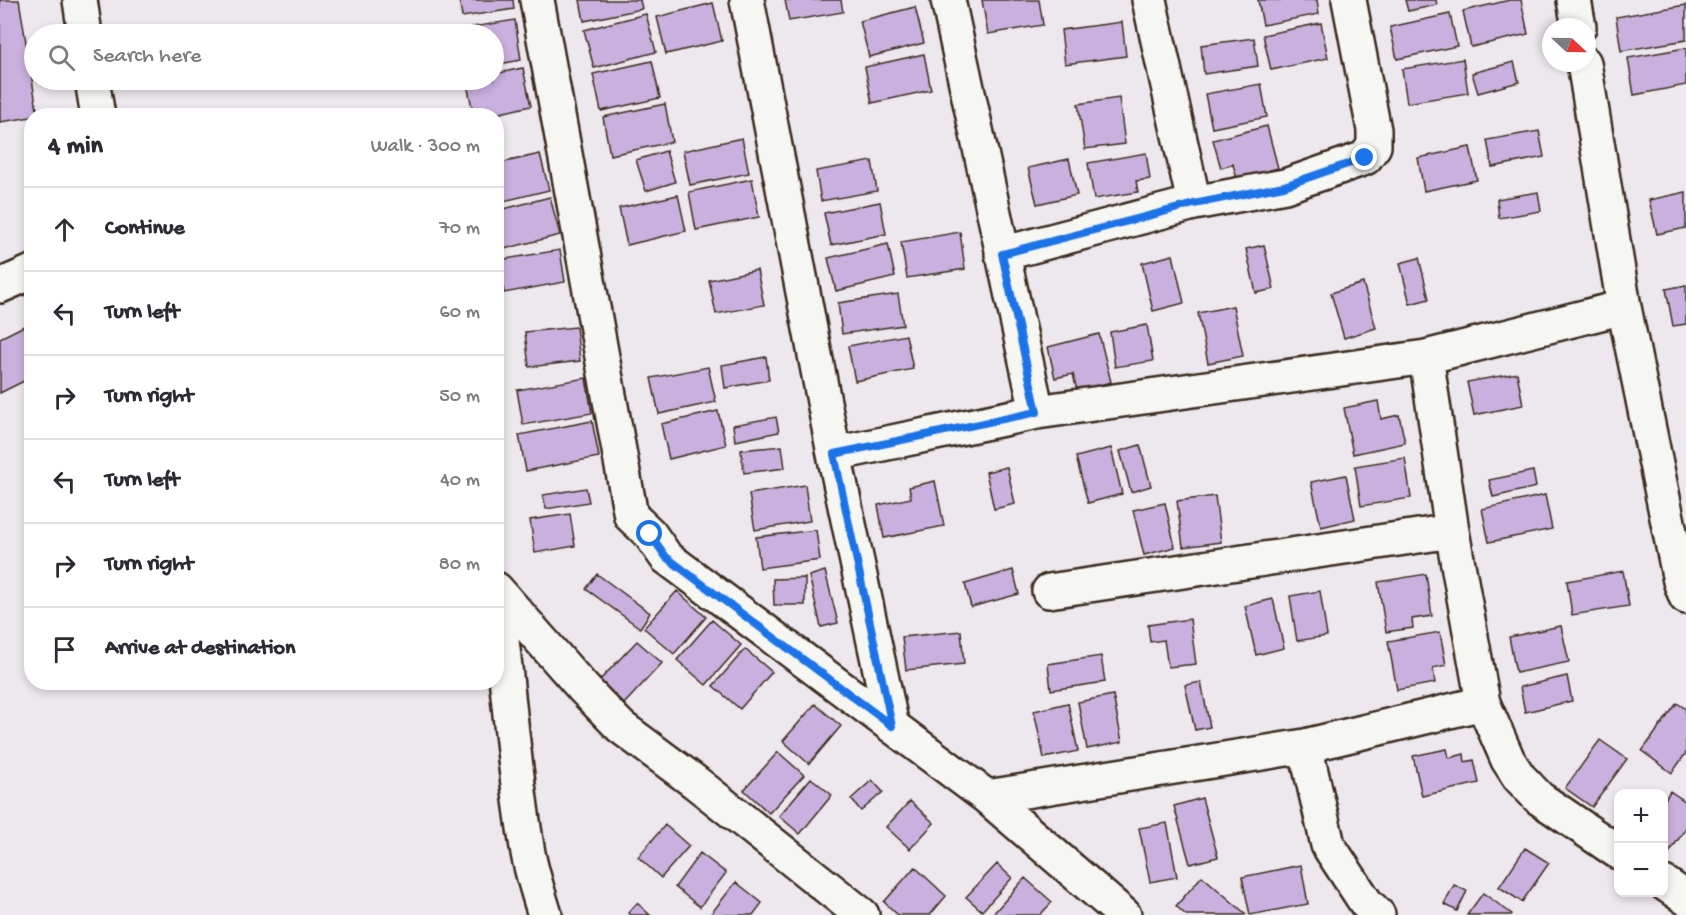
<!DOCTYPE html>
<html lang="en">
<head>
<meta charset="utf-8">
<style>
  body { margin:0; font-family:"Gochi Hand",sans-serif; background:#f7f7f7; color:#2b2b33 }
  .controls { position:absolute; right:18px; bottom:18px; display:grid; overflow:hidden; border-radius:12px; box-shadow:0 3px 9px #0003 }
  .controls button { width:54px; height:54px; display:grid; place-items:center; padding:0; border:0; border-bottom:2px solid #e1e1e2; background:#fff; color:#2b2b33; font:30px sans-serif }
  .compass { position:absolute; left:1542px; top:18px; width:54px; height:54px; border-radius:50%; background:#fff; box-shadow:0 3px 9px #0003; rotate:112deg }
  .stop { position:absolute; width:18px; height:18px; margin:-14px; border:4px solid #1a73e8; border-radius:50%; background:#fff }
  .stop.end { background:#1a73e8; border-color:#fff; box-shadow:0 2px 6px #0008 }
  .list { margin:0; padding:0; list-style:none }
  h2 { display:flex; justify-content:space-between; align-items:center; height:78px; margin:0; padding:0 24px; font-size:26px }
  h2 small { font-size:20px; font-weight:400; color:#7c7c81 }
  .list li { display:grid; grid-template-columns:39px 1fr auto; gap:18px; align-items:center; box-sizing:border-box; height:84px; padding:0 24px; border-top:2px solid #e1e1e2 }
  .list b { display:block; font-size:22px; white-space:nowrap }
  .list em { font-size:20px; font-style:normal; color:#7c7c81 }
  .icon { flex:none; width:33px; height:33px; fill:none; stroke:currentColor; stroke-width:2; stroke-linecap:round; stroke-linejoin:round }
  .map { position:relative; flex:none; width:1686px; height:915px; overflow:hidden }
  .search { position:absolute; background:#fff; box-shadow:0 3px 9px #0003; left:24px; top:24px; width:480px; height:66px; display:flex; align-items:center; gap:15px; box-sizing:border-box; padding:0 21px; border-radius:33px; color:#7c7c81; font-size:22px }
  .panel { position:absolute; background:#fff; box-shadow:0 3px 9px #0003; left:24px; top:108px; width:480px; height:582px; border-radius:24px }
  .map>svg:first-child { display:block }
</style>
</head>
<body>
<div class="map">
<svg width="1686" height="915" viewBox="0 0 1686 915">
  <rect width="100%" height="100%" fill="#ede8ee"/>
  <filter id="ink" filterUnits="userSpaceOnUse"><feTurbulence type="fractalNoise" baseFrequency=".0167" numOctaves="2"/><feDisplacementMap in="SourceGraphic" scale="12" xChannelSelector="R" yChannelSelector="G"/><feConvolveMatrix kernelMatrix="1 2 1 2 8 2 1 2 1" color-interpolation-filters="sRGB"/></filter>
  <g filter="url(#ink)">
    <path fill="#cab0de" stroke="#3b2a1e" stroke-width="1.5" d="M0,0H19L38,116L0,122Z
      M459,0H513L514,9L462,17Z
      M580,0H640L642,9L584,21Z
      M785,0H841L843,12L789,21Z
      M982,0H1039L1043,25L988,34Z
      M1258,0H1317L1319,14L1263,25Z
      M1405,0H1436L1437,5L1408,11Z
      M1510,0H1521L1528,34L1471,47L1463,11Z
      M713,3L722,41L666,54L657,17Z
      M1686,5V40L1621,51L1616,17Z
      M915,7L924,43L869,57L860,21Z
      M646,14L656,52L594,68L584,30Z
      M1450,14L1457,46L1397,59L1390,27Z
      M515,20L521,60L494,65V34H461L460,29Z
      M1122,22L1126,56L1065,64L1061,30Z
      M1321,23L1328,58L1271,70L1263,35Z
      M1254,38L1258,66L1204,74L1201,45Z
      M1686,48V85L1634,95L1628,58Z
      M924,54L931,90L872,103L865,67Z
      M1463,59L1468,93L1407,103L1402,69Z
      M652,61L660,98L601,111L593,74Z
      M1514,62L1519,82L1478,93L1472,73Z
      M523,68L531,106L487,116H474L466,80H494V74Z
      M1261,84L1267,117L1212,128L1205,94Z
      M1119,98L1125,144L1085,149L1078,104Z
      M665,104L672,142L610,155L603,117Z
      M1267,126L1278,168L1237,179L1233,164L1221,168L1213,140Z
      M1539,131L1544,157L1492,167L1487,140Z
      M742,138L749,173L690,185L683,151Z
      M1470,147L1477,180L1424,191L1418,158Z
      M666,151L675,182L646,191L636,160Z
      M1146,153L1150,179L1136,181L1138,192L1094,199L1088,163Z
      M540,154L549,190L496,203V164Z
      M1069,159L1077,195L1037,204L1028,168Z
      M872,161L877,191L821,201L816,171Z
      M752,179L759,217L696,230L689,192Z
      M1538,192L1541,211L1499,218L1497,199Z
      M1686,192V228L1657,234L1649,200Z
      M678,195L686,231L627,245L619,208Z
      M550,197L560,235L496,251V211Z
      M880,202L886,234L831,245L824,213Z
      M960,232L965,269L907,278L901,242Z
      M888,244L895,277L836,291L828,258Z
      M1264,245L1274,289L1256,293L1246,249Z
      M560,250L565,282L504,293L499,260Z
      M1173,255L1184,303L1153,311L1142,263Z
      M1419,258L1429,299L1410,304L1400,263Z
      M757,270L764,305L716,314L709,280Z
      M1363,283L1376,328L1344,338L1331,293Z
      M1686,285V324L1673,326L1666,289Z
      M898,294L903,325L842,334L838,303Z
      M1233,306L1243,356L1208,363L1198,313Z
      M28,324L32,332V377L0,393V338Z
      M1147,325L1153,361L1115,367L1110,332Z
      M576,327L580,361L529,367L525,332Z
      M1099,334L1111,382L1077,391L1073,374L1055,378L1048,347Z
      M906,335L913,369L855,381L848,346Z
      M766,357L769,380L725,388L722,365Z
      M708,367L716,402L659,414L651,378Z
      M1517,373L1523,405L1474,415L1467,382Z
      M586,378L592,413L523,425L517,390Z
      M1378,401L1381,419L1399,415L1405,443L1353,454L1344,408Z
      M718,411L726,445L669,459L661,424Z
      M776,417L779,432L735,441L733,425Z
      M592,421L599,457L526,471L519,435Z
      M1140,445L1151,486L1131,492L1120,451Z
      M782,446L785,468L744,473L741,450Z
      M1111,448L1122,494L1088,503L1076,457Z
      M1405,458L1411,498L1361,506L1355,466Z
      M1007,467L1015,504L994,509L986,472Z
      M1533,471L1536,487L1493,497L1489,480Z
      M1346,475L1355,519L1321,527L1311,482Z
      M935,481L944,526L884,538L878,505L911,498L909,487Z
      M805,485L810,521L755,530L749,494Z
      M586,488L589,502L546,509L543,495Z
      M1545,495L1552,529L1489,542L1482,509Z
      M1215,496L1221,542L1183,547L1177,501Z
      M1165,503L1175,547L1144,555L1133,510Z
      M570,514L575,546L535,553L530,520Z
      M816,530L820,560L760,568L756,537Z
      M1013,570L1019,594L971,607L965,584Z
      M825,571L838,623L821,627L809,576Z
      M1623,571L1629,606L1572,615L1567,581Z
      M597,574L650,613L640,628L586,589Z
      M1426,574L1432,616L1412,619L1413,628L1386,632L1378,582Z
      M805,578V605H774L773,579Z
      M677,591L706,617L674,654L644,628Z
      M1320,591L1327,636L1297,641L1290,596Z
      M1273,599L1284,648L1256,655L1245,606Z
      M1190,619L1196,664L1168,667L1164,640L1150,642L1148,625Z
      M712,620L741,645L706,685L677,660Z
      M1561,626L1569,662L1516,673L1509,637Z
      M961,631L964,664L906,670L902,637Z
      M1440,632L1446,665L1433,668L1435,683L1397,690L1388,641Z
      M637,641L662,663L624,704L599,681Z
      M745,649L772,672L740,709L713,686Z
      M1101,656L1105,682L1051,690L1048,664Z
      M1567,676L1572,701L1525,712L1520,687Z
      M1201,682L1210,727L1195,730L1185,685Z
      M1113,695L1122,742L1087,749L1078,702Z
      M1068,703L1078,751L1044,758L1034,711Z
      M1677,703L1686,709V753L1672,773L1642,751Z
      M815,704L841,726L809,764L783,741Z
      M1600,740L1627,759L1592,807L1565,788Z
      M1447,749L1449,758L1464,754L1465,762L1474,760L1479,783L1422,796L1413,756Z
      M778,752L804,775L769,813L744,790Z
      M811,778L832,795L800,834L779,816Z
      M872,780L883,792L861,811L851,799Z
      M1670,791L1686,802V828L1665,859L1664,858V801Z
      M1202,798L1218,857L1190,864L1174,806Z
      M910,801L934,823L910,849L886,827Z
      M1167,823L1177,877L1150,882L1139,828Z
      M665,825L689,846L661,878L638,857Z
      M1525,848L1549,863L1522,902L1499,887Z
      M700,853L726,873L700,907L675,887Z
      M997,864L1012,878L982,911L966,897Z
      M1301,865L1308,904L1250,915L1242,877Z
      M915,867L946,896L930,915H898L884,902Z
      M1202,876L1246,914L1244,915H1186L1176,906Z
      M1025,878L1052,902L1040,915H992Z
      M736,882L762,903L753,915H710Z
      M1454,885L1467,891L1457,911L1444,904Z
      M1483,893L1512,914L1511,915H1467Z
      M637,903L650,915H631L628,913Z"/>
    <g fill="none" stroke-linecap="round" stroke-linejoin="round">
      <defs>
        <path id="minor" d="M80,0L85,34
          M537,0L631,516L650,534L666,557L987,797L1124,915
          M747,0L834,454L892,726
          M948,0L1037,412
          M1149,0L1194,203
          M1574,0L1579,27
          M1584,63L1624,307L1680,581L1686,597
          M92,80L98,116
          M1002,254L1194,203L1285,186L1365,158L1374,146V130L1349,0
          M0,286L32,272
          M1426,357L1452,531L1483,703L1508,760L1519,777L1539,798L1618,852
          M834,454L1037,412L1426,357L1624,307
          M496,589L584,689L621,727L695,782L862,915
          M1049,591L1452,531
          M496,592C508,679 513,767 528,853C532,874 539,895 545,915
          M1305,746L1328,845L1366,903L1378,915
          M987,797L1305,746L1483,703
          M1664,883L1686,898"/>
      </defs>
      <use href="#minor" stroke="#3b2a1e" stroke-width="38"/>
      <use href="#minor" stroke="#f6f6f2" stroke-width="33"/>
    </g>
  </g>
  <g fill="none" stroke-linecap="round" stroke-linejoin="round" filter="url(#ink)">
    <path stroke="#1a73e8" stroke-width="8" d="M650,534L666,557L892,726L834,454L1037,412L1002,254L1194,204L1284,186L1365,158"/>
  </g>
</svg>
<div class="controls">
<button>+</button>
<button>−</button>
</div>
<svg class="compass" viewBox="-18 -18 36 36"><path d="M0-13l5 13h-10z" fill="#e53935"/><path d="M0 13l5-13h-10z" fill="#7c7c81"/></svg>
<div class="stop" style="left:650px;top:534px"></div>
<div class="stop end" style="left:1365px;top:158px"></div>
<div class="search"><svg class="icon" aria-label="search" viewBox="0 0 24 24"><circle cx="10" cy="10" r="6"/><path d="M15 15l6 6"/></svg>Search here</div>
<section class="panel">
<h2>4 min<small>Walk · 300 m</small></h2>
<ul class="list">
<li><svg class="icon" aria-label="ahead" viewBox="0 0 24 24"><path d="M12 20V5M6 11l6-6 6 6"/></svg><div><b>Continue</b></div><em>70 m</em></li>
<li><svg class="icon" aria-label="left" viewBox="0 0 24 24"><path d="M17 20v-9H6M10 6l-5 5 5 5"/></svg><div><b>Turn left</b></div><em>60 m</em></li>
<li><svg class="icon" aria-label="right" viewBox="0 0 24 24"><path d="M7 20v-9h11M14 6l5 5-5 5"/></svg><div><b>Turn right</b></div><em>50 m</em></li>
<li><svg class="icon" aria-label="left" viewBox="0 0 24 24"><path d="M17 20v-9H6M10 6l-5 5 5 5"/></svg><div><b>Turn left</b></div><em>40 m</em></li>
<li><svg class="icon" aria-label="right" viewBox="0 0 24 24"><path d="M7 20v-9h11M14 6l5 5-5 5"/></svg><div><b>Turn right</b></div><em>80 m</em></li>
<li><svg class="icon" aria-label="arrive" viewBox="0 0 24 24"><path d="M6 21V4h12l-3 4 3 4H6"/></svg><div><b>Arrive at destination</b></div></li>
</ul>
</section>
</div>
</body>
</html>
